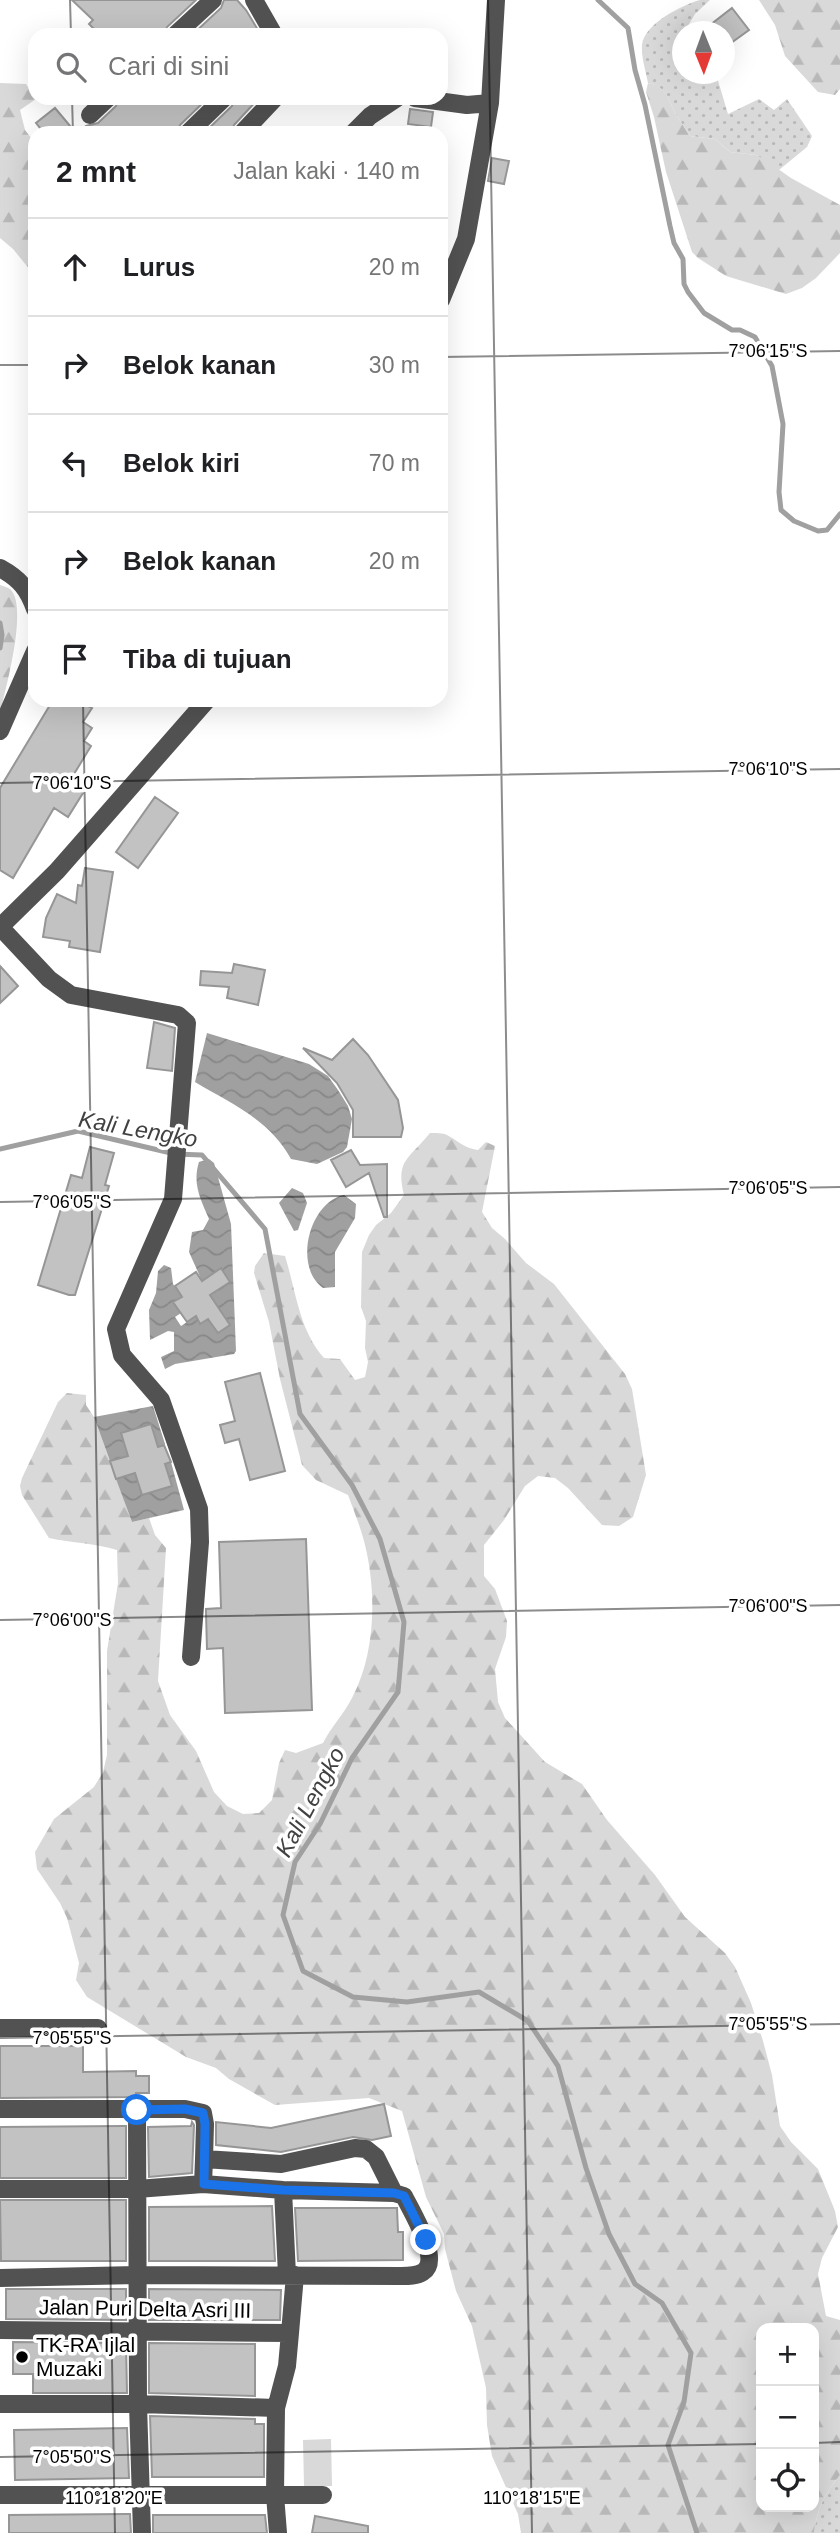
<!DOCTYPE html>
<html lang="id">
<head>
<meta charset="utf-8">
<style>
  body { margin:0; font-family:Helvetica,sans-serif; background:#f2f2f2; color:#202124 }
  .controls { position:absolute; right:21px; bottom:21px; display:grid; overflow:hidden; border-radius:14px; box-shadow:0 7px 28px #0002 }
  .controls button { width:63px; height:63px; display:grid; place-items:center; padding:0; border:0; border-bottom:2px solid #e0e0e0; background:#fff; color:#202124; font:35px sans-serif }
  .compass { position:absolute; left:672px; top:21px; width:63px; height:63px; border-radius:50%; background:#fff; box-shadow:0 7px 28px #0002; rotate:179deg }
  .stop { position:absolute; width:21px; height:21px; margin:-16px; border:5px solid #1a73e8; border-radius:50%; background:#fff }
  .stop.end { background:#1a73e8; border-color:#fff; box-shadow:0 2px 7px #0008 }
  .list { margin:0; padding:0; list-style:none }
  h2 { display:flex; justify-content:space-between; align-items:center; height:91px; margin:0; padding:0 28px; font-size:30px }
  h2 small { font-size:23px; font-weight:400; color:#757577 }
  .list li { display:grid; grid-template-columns:46px 1fr auto; gap:21px; align-items:center; box-sizing:border-box; height:98px; padding:0 28px; border-top:2px solid #e0e0e0 }
  .list b { display:block; font-size:26px; white-space:nowrap }
  .list em { font-size:23px; font-style:normal; color:#757577 }
  .icon { flex:none; width:38px; height:38px; fill:none; stroke:currentColor; stroke-width:2; stroke-linecap:round; stroke-linejoin:round }
  .map { position:relative; flex:none; width:840px; height:2533px; overflow:hidden }
  .search { position:absolute; background:#fff; box-shadow:0 7px 28px #0002; left:28px; top:28px; width:420px; height:77px; display:flex; align-items:center; gap:18px; box-sizing:border-box; padding:0 24px; border-radius:21px; color:#757577; font-size:26px }
  .panel { position:absolute; background:#fff; box-shadow:0 7px 28px #0002; left:28px; top:126px; width:420px; height:581px; border-radius:21px }
  .map>svg:first-child { display:block }
</style>
</head>
<body>
<div class="map">
<svg width="840" height="2533" viewBox="0 0 840 2533">
  <defs>
    <pattern id="grass-dots" width="8" height="8" patternUnits="userSpaceOnUse" patternTransform="scale(1.75)"><rect width="8" height="8" fill="#d9d9d9"/><path d="M2 2h.1M6 6h.1" fill="none" stroke="#b8b8b8" stroke-width="1.8" stroke-linecap="round"/></pattern>
    <pattern id="forest-firs" width="22" height="20" patternUnits="userSpaceOnUse" patternTransform="scale(1.75)"><rect width="22" height="20" fill="#d9d9d9"/><path d="M5 1l3.5 6h-7zM16 11l3.5 6h-7z" fill="#b8b8b8"/></pattern>
    <pattern id="water-waves" width="16" height="10" patternUnits="userSpaceOnUse" patternTransform="scale(1.75)"><rect width="16" height="10" fill="#a0a0a0"/><path d="M0 5q4-4 8 0t8 0" fill="none" stroke="#888"/></pattern>
  </defs>
  <rect width="100%" height="100%" fill="#fff"/>
  <path fill="url(#grass-dots)" d="M700,0H710L695,14L686,29L688,31L682,32V74H716L728,114L759,99L774,110L787,99L812,136L807,147L779,170L756,155L730,152L715,139L690,136C686,129 681,123 677,116C668,101 668,87 648,83C646,72 641,57 642,45C644,24 682,5 700,0Z
    M840,2475V2533H814C817,2509 825,2493 840,2475Z"/>
  <path fill="url(#forest-firs)" fill-rule="evenodd" d="M759,0H840V89L835,95L818,92L785,56L775,25Z
    M0,83L26,84L36,99L20,110L25,130L35,143V276L13,249L0,238Z
    M648,83C668,86 668,101 677,116C681,123 686,129 690,136L715,139L730,152L756,155L764,159L791,178L840,205V253L816,278L802,288L786,294L726,276L698,258L692,252L666,172L654,117L646,92Z
    M0,585C3,586 7,587 10,589C29,606 5,690 0,713Z
    M430,1133C435,1133 443,1133 447,1135C458,1141 464,1148 478,1150L486,1142L495,1146L482,1212L492,1228L505,1239L526,1263L554,1284L625,1374L632,1389L646,1475L633,1517L619,1526L602,1525L568,1488L555,1478L538,1476L525,1486L504,1520L484,1545V1576L495,1589L507,1621L506,1637L495,1669L498,1702L505,1718L545,1762L582,1784L607,1820L655,1875L685,1917L725,1953L735,1967L751,2003L763,2041L772,2075L780,2126L791,2142L818,2169L835,2211L838,2227L822,2258L818,2274L826,2316L840,2320V2475C825,2493 817,2509 814,2533H521L518,2514L492,2456L487,2425L486,2388L472,2326L456,2291L445,2249L444,2234L426,2197L402,2111L369,2098L275,2105L229,2079L216,2068L186,2057L87,1997L76,1980L79,1963L67,1918L60,1903L37,1869L35,1852L54,1819L94,1787L103,1772L107,1755V1651L118,1583L117,1550C95,1543 72,1543 49,1538L22,1495L20,1486L22,1478L58,1402L67,1393L86,1395V1405L94,1417L132,1522L149,1518L155,1535L166,1548L158,1681L170,1715L196,1751L214,1792L227,1806L243,1814L259,1813L272,1800L279,1763L285,1750L296,1753L323,1743C331,1727 344,1714 352,1698C376,1653 377,1590 364,1541C360,1526 354,1511 348,1495L316,1480L302,1465L280,1379L269,1322L254,1273L255,1266L264,1253L285,1256C296,1291 299,1330 324,1358L340,1359L355,1380L365,1377L368,1362L365,1348L366,1321L361,1307L362,1252L369,1235L376,1225L391,1213L404,1195C395,1160 410,1158 430,1133ZM761,2328H814V2507H761Z"/>
  <path fill="#d9d9d9" d="M331,2439L332,2486H304L303,2440Z"/>
  <path fill="url(#water-waves)" d="M207,1033L309,1064L328,1076L338,1090L348,1106L352,1119L347,1147L343,1152L317,1164L291,1159C270,1120 232,1104 195,1082Z
    M209,1159L214,1163L231,1224L236,1351L234,1354L175,1364L165,1369L161,1357L174,1351V1332L168,1331L150,1340L149,1310L156,1293L158,1271L164,1265L171,1268L173,1284L182,1297L174,1302L181,1313L175,1317L181,1326L196,1316L201,1324L208,1319L218,1333L230,1325L210,1295L230,1281L221,1268L202,1281L189,1252L192,1232L203,1230L209,1219C201,1200 192,1184 199,1162Z
    M292,1188L303,1193L307,1203L298,1230L294,1231L279,1203Z
    M344,1195L356,1204L355,1218L335,1252V1287L323,1288C293,1267 309,1202 344,1195Z
    M153,1406L165,1444L158,1447L151,1424L121,1433L128,1456L110,1461L94,1417Z
    M171,1462L184,1510L132,1522L116,1479L135,1473L142,1495L171,1486L165,1464Z"/>
  <g fill="none" stroke-linecap="round" stroke-linejoin="round">
    <path stroke="#a0a0a0" stroke-width="5" d="M598,0L628,28L635,70L645,105L670,226L674,243L683,259L684,284L688,292L704,313L732,330H740L755,337L772,366L783,424L779,492L781,510L794,521L818,531L827,530L840,514
      M0,623L2,635L0,648
      M0,1149L78,1131L175,1154L202,1155L265,1229L300,1414L352,1485L380,1539L404,1622L398,1692L352,1758L320,1824L295,1862L283,1915L303,1971L353,1997L407,2002L479,1992L528,2021L558,2066L586,2168L609,2234L635,2284L662,2303L691,2353L684,2402L668,2445L697,2533"/>
  </g>
  <path fill="#c2c2c2" stroke="#969696" stroke-width="2" d="M72,0H196L167,27L164,35H100L89,24L93,20Z
    M224,0H237L246,10L261,35H192L221,8Z
    M732,8L749,30L724,48V32H701Z
    M119,98H208L180,125L177,133H79L86,126L98,123L116,106Z
    M235,98H259L234,125L231,133H204L232,106Z
    M55,108L76,133H44L36,123Z
    M410,109L433,112L431,127L408,124Z
    M492,158L509,161L504,184L488,181Z
    M53,700H77L92,708L83,722L92,728L84,741L91,746L68,784L83,793L68,817L54,808L13,878L0,870V788Z
    M155,797L178,813L138,868L116,852Z
    M85,868L113,872L100,952L69,947L70,941L43,937L46,918L57,894L76,903L78,885L82,886Z
    M234,964L265,970L258,1005L227,998L229,987L200,985L201,971L232,973Z
    M0,966L18,986L0,1003Z
    M154,1022L175,1028L172,1071L147,1068Z
    M353,1039L368,1055L398,1100L403,1128L401,1137H353V1110L337,1083L303,1048L332,1060Z
    M90,1147L114,1153L105,1185L109,1186L75,1295H69L38,1285L71,1175L82,1178Z
    M351,1150L360,1165L387,1164V1217H384L369,1173L346,1187L331,1160Z
    M221,1268L230,1282L210,1295L230,1325L218,1333L208,1319L200,1324L196,1316L187,1322L173,1302L182,1297L175,1286L196,1272L202,1281Z
    M260,1373L285,1471L250,1480L239,1439L225,1443L220,1425L235,1421L225,1382Z
    M151,1424L158,1447L164,1445L171,1462L165,1464L172,1486L142,1495L135,1473L116,1479L110,1461L128,1456L121,1433Z
    M306,1539L312,1710L225,1713L223,1648L207,1649L206,1613V1609L221,1608L219,1542Z
    M0,2046H83V2072L136,2071V2076H149V2093H136V2097L0,2098Z
    M384,2104L391,2136L372,2140L353,2137L281,2152L216,2145V2122L271,2128Z
    M192,2122L194,2125L192,2173L149,2177L148,2127L191,2126Z
    M123,2126H126V2178H0V2127Z
    M0,2200H126V2261H1Z
    M272,2206L275,2261H149V2207Z
    M295,2208H397L398,2232H403V2260L298,2261Z
    M6,2289H126V2320L6,2319Z
    M149,2289L281,2290L280,2320H149Z
    M13,2342L126,2343L127,2393H33V2374H13Z
    M149,2343L255,2344V2396L149,2393Z
    M150,2416L255,2419V2424H264V2477H152Z
    M127,2428L129,2478L15,2480L14,2430Z
    M126,2514H130L131,2533H9V2515Z
    M153,2515H265L267,2533H153Z
    M315,2516L368,2526V2533H312Z"/>
  <g fill="none" stroke-linecap="round" stroke-linejoin="round">
    <path stroke="#525252" stroke-width="18" d="M254,0L274,35
      M175,35L213,0
      M415,98L467,105L490,103
      M90,115L108,98
      M188,133L224,98
      M242,133L275,98
      M353,133L370,116L397,98
      M441,300L466,239L490,103L496,0
      M0,568C20,579 28,589 35,609
      M0,731L35,651
      M191,1657L200,1542L199,1509L161,1400L122,1355L116,1329L173,1199L187,1023L178,1015L71,995L49,979L0,927L57,871L207,700
      M0,2028H98
      M0,2109H185L203,2113L205,2124L204,2159
      M137,2110L138,2404L142,2533
      M0,2189H137L203,2184L283,2190L394,2193
      M283,2190L287,2275
      M0,2278L137,2275L401,2276C408,2276 417,2276 423,2272C442,2260 411,2211 404,2196L394,2193L376,2157L366,2149L355,2148L281,2164L204,2159L203,2184
      M0,2330L290,2333L295,2275
      M0,2404H138L276,2408L287,2366L290,2333
      M0,2495H275L276,2408
      M278,2533L275,2495H323"/>
  </g>
  <g fill="none" stroke-linecap="round" stroke-linejoin="round">
    <path stroke="#1a73e8" stroke-width="9" d="M137,2110L185,2109L203,2113L205,2124L204,2184L283,2190L394,2193L404,2196L426,2240"/>
  </g>
  <path fill="none" stroke="#000" stroke-width="2" stroke-opacity="0.45" d="M70,0L71,35M488,0L532,2533M72,98L73,133M441,357L840,351M0,365H35M83,700L115,2533M0,783L840,769M0,1202L840,1187M0,1620L840,1605M0,2038L840,2024M814,2443L840,2442M0,2457L761,2444"/>
  <circle fill="#000" stroke="#fff" stroke-width="2.5" cx="22" cy="2357" r="7"/>
  <g text-anchor="middle" stroke-width="7" stroke-linejoin="round" paint-order="stroke">
    <g font-size="21" fill="#000" stroke="#fff">
      <text transform="translate(145 2309) rotate(1)" y="7">Jalan Puri Delta Asri III</text>
    </g>
    <g font-size="21" fill="#000" stroke="#fff" text-anchor="start">
      <text x="36" y="2352">TK-RA Ijlal<tspan x="36" dy="24">Muzaki</tspan></text>
    </g>
    <g font-size="23" font-style="italic" fill="#414141" stroke="#fff">
      <text transform="translate(138 1129) rotate(10)" y="8">Kali Lengko</text>
      <text transform="translate(310 1802) rotate(-62)" y="8">Kali Lengko</text>
    </g>
  </g>
  <g font-size="18" text-anchor="middle" fill="#000" stroke="#fff" stroke-width="7" stroke-linejoin="round" paint-order="stroke">
    <text x="768" y="357">7°06'15"S</text>
    <text x="768" y="775">7°06'10"S</text>
    <text x="72" y="789">7°06'10"S</text>
    <text x="768" y="1194">7°06'05"S</text>
    <text x="72" y="1208">7°06'05"S</text>
    <text x="768" y="1612">7°06'00"S</text>
    <text x="72" y="1626">7°06'00"S</text>
    <text x="768" y="2030">7°05'55"S</text>
    <text x="72" y="2044">7°05'55"S</text>
    <text x="72" y="2463">7°05'50"S</text>
    <text x="114" y="2504">110°18'20"E</text>
    <text x="532" y="2504">110°18'15"E</text>
  </g>
</svg>
<div class="controls">
<button>+</button>
<button>−</button>
<button><svg class="icon" aria-label="locate" viewBox="0 0 24 24"><circle cx="12" cy="12" r="6"/><path d="M12 2v4M12 18v4M2 12h4M18 12h4"/></svg></button>
</div>
<svg class="compass" viewBox="-18 -18 36 36"><path d="M0-13l5 13h-10z" fill="#e53935"/><path d="M0 13l5-13h-10z" fill="#757577"/></svg>
<div class="stop" style="left:137px;top:2110px"></div>
<div class="stop end" style="left:426px;top:2240px"></div>
<div class="search"><svg class="icon" aria-label="search" viewBox="0 0 24 24"><circle cx="10" cy="10" r="6"/><path d="M15 15l6 6"/></svg>Cari di sini</div>
<section class="panel">
<h2>2 mnt<small>Jalan kaki · 140 m</small></h2>
<ul class="list">
<li><svg class="icon" aria-label="ahead" viewBox="0 0 24 24"><path d="M12 20V5M6 11l6-6 6 6"/></svg><div><b>Lurus</b></div><em>20 m</em></li>
<li><svg class="icon" aria-label="right" viewBox="0 0 24 24"><path d="M7 20v-9h11M14 6l5 5-5 5"/></svg><div><b>Belok kanan</b></div><em>30 m</em></li>
<li><svg class="icon" aria-label="left" viewBox="0 0 24 24"><path d="M17 20v-9H6M10 6l-5 5 5 5"/></svg><div><b>Belok kiri</b></div><em>70 m</em></li>
<li><svg class="icon" aria-label="right" viewBox="0 0 24 24"><path d="M7 20v-9h11M14 6l5 5-5 5"/></svg><div><b>Belok kanan</b></div><em>20 m</em></li>
<li><svg class="icon" aria-label="arrive" viewBox="0 0 24 24"><path d="M6 21V4h12l-3 4 3 4H6"/></svg><div><b>Tiba di tujuan</b></div></li>
</ul>
</section>
</div>
</body>
</html>
